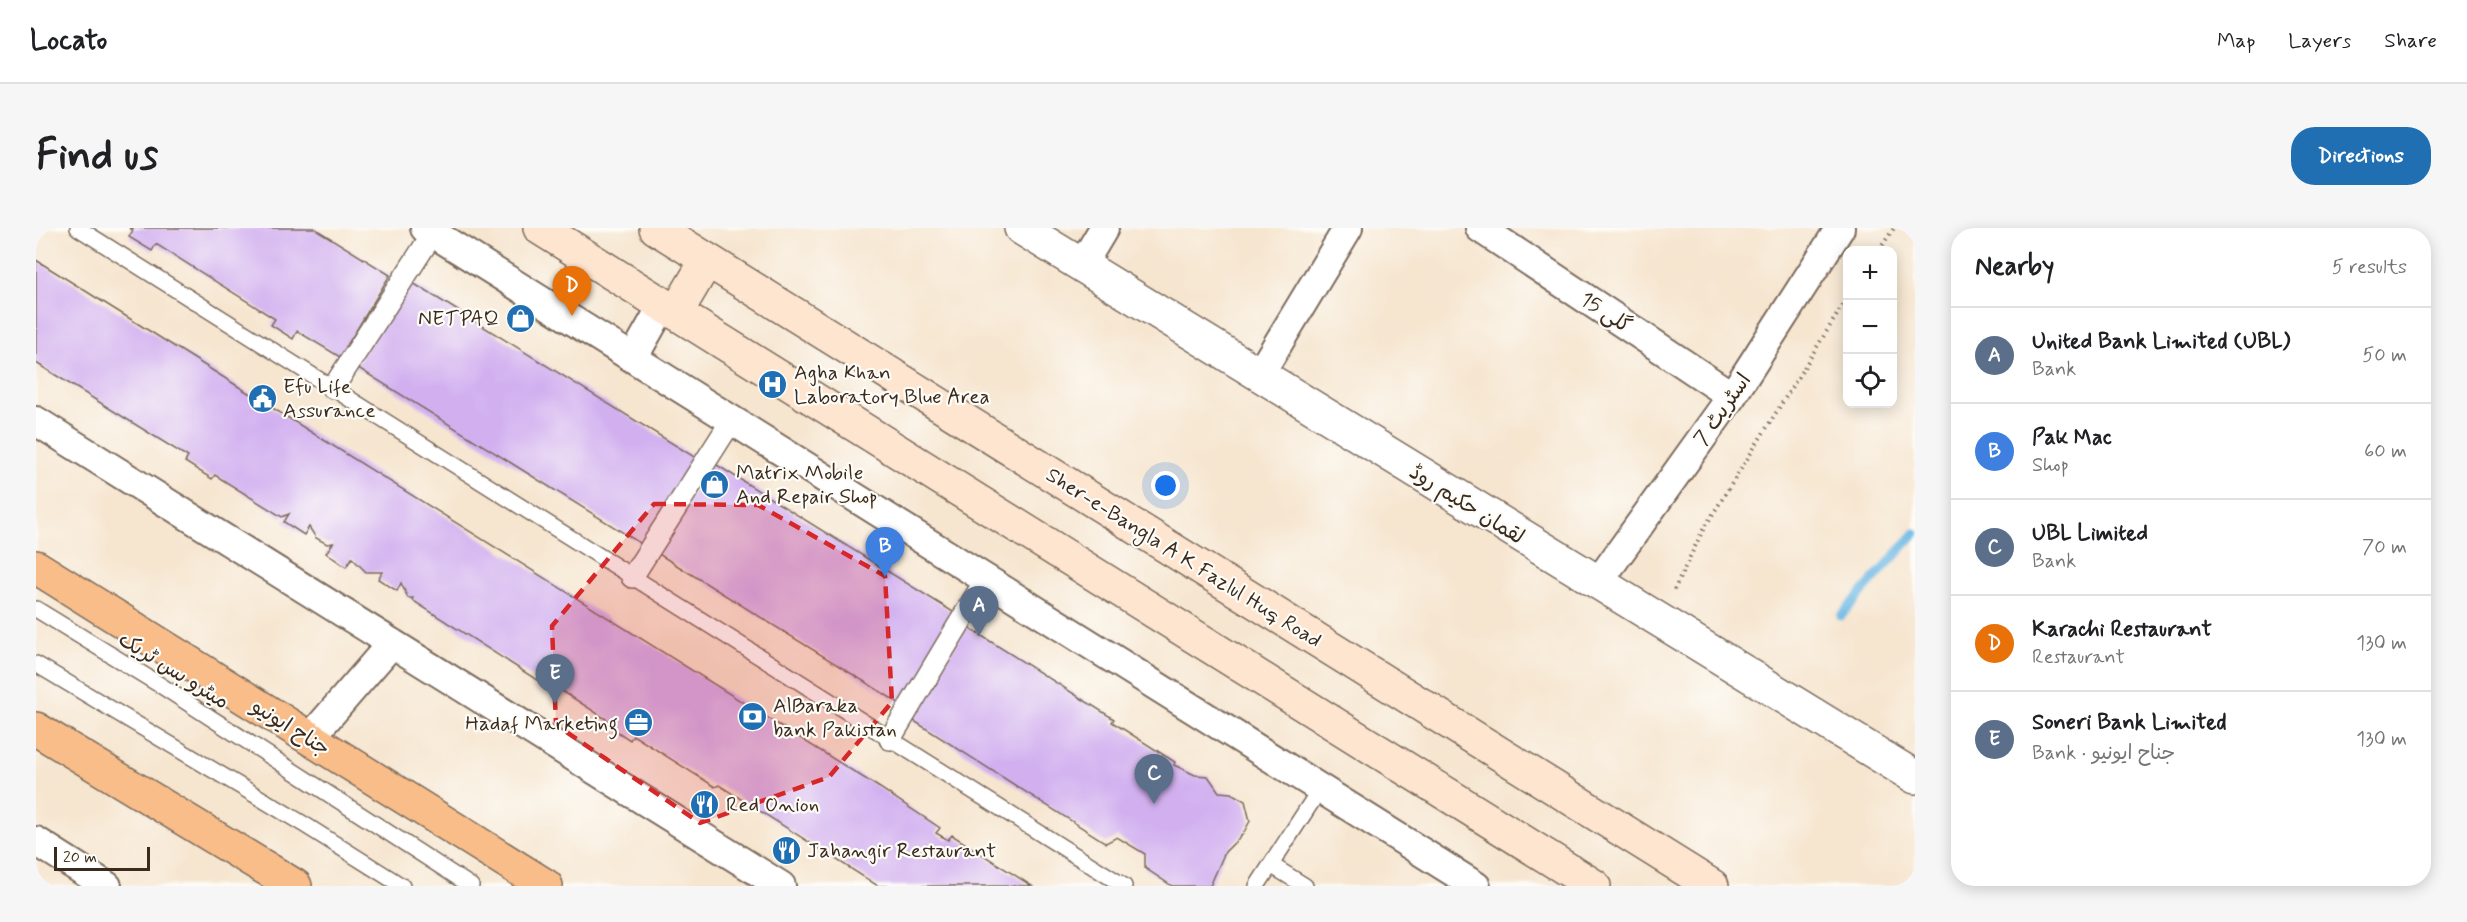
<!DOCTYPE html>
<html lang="en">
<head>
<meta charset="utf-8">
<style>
  body { margin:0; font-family:Mynerve,"Playpen Sans Arabic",sans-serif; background:#f6f6f6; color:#202124 }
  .controls { position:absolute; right:18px; top:18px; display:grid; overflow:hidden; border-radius:12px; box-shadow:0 3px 15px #0003 }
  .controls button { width:54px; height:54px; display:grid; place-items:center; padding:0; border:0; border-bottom:2px solid #e0e0e0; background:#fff; color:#202124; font:30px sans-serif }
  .scale { position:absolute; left:18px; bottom:15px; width:96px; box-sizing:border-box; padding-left:6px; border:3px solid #3b2a1e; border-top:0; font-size:16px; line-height:21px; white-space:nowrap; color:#3b2a1e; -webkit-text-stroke:4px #fdfcf7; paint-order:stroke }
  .you { position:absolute; left:1130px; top:258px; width:21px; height:21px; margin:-15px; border:4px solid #fff; border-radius:50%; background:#1a73e8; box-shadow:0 0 0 9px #1a73e833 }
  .badge { display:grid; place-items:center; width:39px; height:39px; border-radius:50%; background:#1f6fb2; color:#fff; font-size:20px; font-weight:700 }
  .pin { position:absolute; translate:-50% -50px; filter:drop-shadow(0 2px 3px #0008) }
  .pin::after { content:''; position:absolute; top:32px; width:21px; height:18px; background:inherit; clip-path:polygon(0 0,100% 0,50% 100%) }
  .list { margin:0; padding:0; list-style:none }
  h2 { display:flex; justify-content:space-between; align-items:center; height:78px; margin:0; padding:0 24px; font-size:26px }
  h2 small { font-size:20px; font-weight:400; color:#757577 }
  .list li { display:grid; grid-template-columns:39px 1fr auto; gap:18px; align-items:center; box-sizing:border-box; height:96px; padding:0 24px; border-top:2px solid #e0e0e0 }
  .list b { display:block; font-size:22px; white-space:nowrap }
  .list p { margin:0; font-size:20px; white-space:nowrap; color:#757577 }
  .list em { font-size:20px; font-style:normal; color:#757577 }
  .icon { flex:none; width:33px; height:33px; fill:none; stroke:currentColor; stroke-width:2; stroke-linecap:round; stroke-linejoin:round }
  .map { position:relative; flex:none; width:1879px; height:658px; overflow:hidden; border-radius:24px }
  header { display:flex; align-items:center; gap:36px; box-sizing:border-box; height:84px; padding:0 30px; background:#fff; border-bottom:2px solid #e0e0e0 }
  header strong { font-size:28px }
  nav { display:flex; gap:33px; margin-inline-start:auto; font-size:21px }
  .intro { display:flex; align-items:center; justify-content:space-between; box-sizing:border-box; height:144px; padding:0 36px }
  h1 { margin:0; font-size:42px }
  .button { padding:15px 27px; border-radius:24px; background:#1f6fb2; color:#fff; font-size:21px; font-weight:700 }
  main { display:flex; gap:36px; padding:0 36px }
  aside { flex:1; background:#fff; border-radius:24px; box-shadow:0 3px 15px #0003 }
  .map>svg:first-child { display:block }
</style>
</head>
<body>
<header>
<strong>Locato</strong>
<nav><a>Map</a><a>Layers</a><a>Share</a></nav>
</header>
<div class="intro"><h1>Find us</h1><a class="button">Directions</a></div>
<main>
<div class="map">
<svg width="1879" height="658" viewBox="0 0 1879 658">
  <rect width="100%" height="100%" fill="#fdfcf7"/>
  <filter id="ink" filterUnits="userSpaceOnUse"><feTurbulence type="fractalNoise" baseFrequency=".0167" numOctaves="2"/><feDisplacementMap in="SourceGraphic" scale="12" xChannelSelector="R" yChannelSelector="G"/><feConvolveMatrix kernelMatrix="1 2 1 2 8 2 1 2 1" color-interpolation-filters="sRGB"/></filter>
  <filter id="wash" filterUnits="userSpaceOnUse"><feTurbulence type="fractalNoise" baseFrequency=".008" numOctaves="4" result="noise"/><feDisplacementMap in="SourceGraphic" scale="24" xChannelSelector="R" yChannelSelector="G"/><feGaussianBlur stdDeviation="1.35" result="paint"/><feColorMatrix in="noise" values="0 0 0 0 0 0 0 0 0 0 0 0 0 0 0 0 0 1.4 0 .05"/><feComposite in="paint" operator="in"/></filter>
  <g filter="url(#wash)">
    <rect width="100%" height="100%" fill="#f6e5cf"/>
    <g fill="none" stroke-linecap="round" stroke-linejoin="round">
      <path stroke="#6ab8e4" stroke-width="9" d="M1805,388L1879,305"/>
    </g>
    <g id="blocks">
      <path fill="#d2b0f0" d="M93,0H278L354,47L304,129L261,103L257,111L235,97L239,91L120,16L116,23L93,9L97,2Z
        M0,32L844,560L904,600L900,605L912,612L916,607L996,658H842L683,557L679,559L597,507L594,512L571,497L573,493L517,457L515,461L376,372L377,370H372L365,355L361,363L342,351L346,344H330L316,330L310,339L290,325L297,315L291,316L280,310L273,299L268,307L248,294L253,286L246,289L179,247L176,251L149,234L152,229L0,135Z
        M372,52L660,230L607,317L319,138Z
        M676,234L922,387L866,477L621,325Z
        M930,398L1078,491L1076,494L1139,534L1138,537L1159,547L1172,548L1183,564L1195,565L1209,573L1214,593L1207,606L1189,624L1174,658H1136L1109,640V626L1081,609L1070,615L875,491Z"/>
    </g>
  </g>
  <g filter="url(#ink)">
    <use href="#blocks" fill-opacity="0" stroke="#7c6b5c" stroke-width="1.5"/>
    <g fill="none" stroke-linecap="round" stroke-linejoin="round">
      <defs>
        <path id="service" d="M42,0L1088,658
          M0,381L124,457L435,658
          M0,436L269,597L366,658
          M1235,637L1269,658
          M1221,658L1284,561"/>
        <path id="pedestrian" d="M297,160L397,5
          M596,349L696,192
          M854,511L950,351"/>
        <path id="minor" d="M389,0L1440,658
          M1444,0L1696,168
          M1046,37L1068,0
          M597,130L627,77
          M1223,147L1312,0
          M0,193L745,658
          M1561,356L1696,168L1804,0
          M274,510L356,415
          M0,613L71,658"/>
        <path id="tertiary" d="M985,0L1879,549"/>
        <path id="secondary" d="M504,0L1558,658
          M620,0L1676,658
          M640,85L671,32"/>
        <path id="primary" d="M0,339L510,658
          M0,501L259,658"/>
      </defs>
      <use href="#service" stroke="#7c6b5c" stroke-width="18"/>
      <use href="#pedestrian" stroke="#7c6b5c" stroke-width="24"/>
      <use href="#minor" stroke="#7c6b5c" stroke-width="32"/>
      <use href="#tertiary" stroke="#7c6b5c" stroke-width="36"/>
      <use href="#secondary" stroke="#7c6b5c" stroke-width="36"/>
      <use href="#primary" stroke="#7c6b5c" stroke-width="36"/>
      <path stroke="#7c6b5c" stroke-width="4" stroke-dasharray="1.5 4.5" stroke-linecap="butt" d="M1843,22L1858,0
        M1638,362L1667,302L1812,69"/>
      <use href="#service" stroke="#fff" stroke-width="15"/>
      <use href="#pedestrian" stroke="#fff" stroke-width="21"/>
      <use href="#minor" stroke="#fff" stroke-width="28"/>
      <use href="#tertiary" stroke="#fff" stroke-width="33"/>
      <use href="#secondary" stroke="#fde5d0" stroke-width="33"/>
      <use href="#primary" stroke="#f9bd89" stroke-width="33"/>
    </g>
  </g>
  <path fill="#d62828" fill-opacity="0.2" stroke="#d62828" stroke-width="4.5" stroke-dasharray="12 8" stroke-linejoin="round" d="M618,276L722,277L849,348L856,474L793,549L664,595L520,497L516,398Z"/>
  <defs>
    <symbol id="shop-disc" viewBox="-11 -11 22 22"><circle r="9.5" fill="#1f6fb2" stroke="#fdfcf7"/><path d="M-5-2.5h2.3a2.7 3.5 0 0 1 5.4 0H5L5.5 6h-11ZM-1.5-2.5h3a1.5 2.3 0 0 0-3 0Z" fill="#fff"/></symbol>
    <symbol id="hospital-disc" viewBox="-11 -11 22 22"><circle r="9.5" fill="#1f6fb2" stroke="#fdfcf7"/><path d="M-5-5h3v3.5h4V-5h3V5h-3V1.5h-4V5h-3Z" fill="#fff"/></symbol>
    <symbol id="civic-disc" viewBox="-11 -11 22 22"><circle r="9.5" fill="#1f6fb2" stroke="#fdfcf7"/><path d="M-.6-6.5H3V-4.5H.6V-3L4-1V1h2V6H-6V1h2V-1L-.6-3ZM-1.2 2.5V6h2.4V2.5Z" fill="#fff"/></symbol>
    <symbol id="bank-disc" viewBox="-11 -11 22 22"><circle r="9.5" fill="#1f6fb2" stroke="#fdfcf7"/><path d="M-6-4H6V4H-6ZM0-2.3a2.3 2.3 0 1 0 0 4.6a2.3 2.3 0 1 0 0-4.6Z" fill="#fff"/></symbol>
    <symbol id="office-disc" viewBox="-11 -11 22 22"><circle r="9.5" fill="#1f6fb2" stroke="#fdfcf7"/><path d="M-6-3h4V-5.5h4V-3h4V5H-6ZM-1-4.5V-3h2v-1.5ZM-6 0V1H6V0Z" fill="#fff"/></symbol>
    <symbol id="restaurant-disc" viewBox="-11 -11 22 22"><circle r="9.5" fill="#1f6fb2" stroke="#fdfcf7"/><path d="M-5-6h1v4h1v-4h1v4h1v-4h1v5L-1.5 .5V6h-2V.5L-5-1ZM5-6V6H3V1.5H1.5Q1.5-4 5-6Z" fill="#fff"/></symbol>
  </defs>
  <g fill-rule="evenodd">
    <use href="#shop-disc" x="468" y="74" width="33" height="33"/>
    <use href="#hospital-disc" x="720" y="140" width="33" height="33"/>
    <use href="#civic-disc" x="210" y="154" width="33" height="33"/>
    <use href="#shop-disc" x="662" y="240" width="33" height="33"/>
    <use href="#bank-disc" x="700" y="472" width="33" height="33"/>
    <use href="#office-disc" x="586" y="478" width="33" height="33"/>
    <use href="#restaurant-disc" x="652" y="560" width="33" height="33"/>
    <use href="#restaurant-disc" x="734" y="606" width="33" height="33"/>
  </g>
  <g text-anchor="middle" stroke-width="4.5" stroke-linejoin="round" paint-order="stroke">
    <g font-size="21" fill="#3b2a1e" stroke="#fdfcf7">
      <text transform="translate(1570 84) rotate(34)" y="7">گلی 15</text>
      <text transform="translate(1686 181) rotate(-55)" y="7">اسٹریٹ 7</text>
      <text transform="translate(1431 276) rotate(32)" y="7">لقمان حکیم روڈ</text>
      <text transform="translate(1148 329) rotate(32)" y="7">Sher-e-Bangla A K Fazlul Huq Road</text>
      <text transform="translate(138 442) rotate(32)" y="7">میٹرو بس ٹریک</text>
      <text transform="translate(255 499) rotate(32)" y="7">جناح ایونیو</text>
    </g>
    <g font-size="21" fill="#3b2a1e" stroke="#fdfcf7" text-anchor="start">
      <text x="463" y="97" text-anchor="end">NETPAQ</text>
      <text x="758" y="151">Agha Khan<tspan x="758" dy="24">Laboratory Blue Area</tspan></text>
      <text x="247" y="165">Efu Life<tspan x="247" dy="24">Assurance</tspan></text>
      <text x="700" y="251">Matrix Mobile<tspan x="700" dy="24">And Repair Shop</tspan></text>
      <text x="737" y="484">AlBaraka<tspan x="737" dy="24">bank Pakistan</tspan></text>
      <text x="582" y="502" text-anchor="end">Hadaf Marketing</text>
      <text x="690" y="583">Red Onion</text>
      <text x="771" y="629">Jahangir Restaurant</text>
    </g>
  </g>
</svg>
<div class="controls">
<button>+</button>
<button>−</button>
<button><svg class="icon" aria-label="locate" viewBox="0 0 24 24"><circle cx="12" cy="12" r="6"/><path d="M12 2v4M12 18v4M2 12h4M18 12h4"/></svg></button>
</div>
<div class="scale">20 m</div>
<div class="you"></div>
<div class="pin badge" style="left:943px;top:408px;background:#5c6f8a">A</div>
<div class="pin badge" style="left:849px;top:349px;background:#3f7fe0">B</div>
<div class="pin badge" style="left:1118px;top:576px;background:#5c6f8a">C</div>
<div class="pin badge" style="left:536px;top:88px;background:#e8710a">D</div>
<div class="pin badge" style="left:519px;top:476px;background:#5c6f8a">E</div>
</div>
<aside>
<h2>Nearby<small>5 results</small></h2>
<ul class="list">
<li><span class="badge" style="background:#5c6f8a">A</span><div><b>United Bank Limited (UBL)</b><p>Bank</p></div><em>50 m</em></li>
<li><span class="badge" style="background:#3f7fe0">B</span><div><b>Pak Mac</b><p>Shop</p></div><em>60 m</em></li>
<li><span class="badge" style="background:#5c6f8a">C</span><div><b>UBL Limited</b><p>Bank</p></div><em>70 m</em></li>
<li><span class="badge" style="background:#e8710a">D</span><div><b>Karachi Restaurant</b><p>Restaurant</p></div><em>130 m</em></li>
<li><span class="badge" style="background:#5c6f8a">E</span><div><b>Soneri Bank Limited</b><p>Bank · جناح ایونیو</p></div><em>130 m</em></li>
</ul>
</aside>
</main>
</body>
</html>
